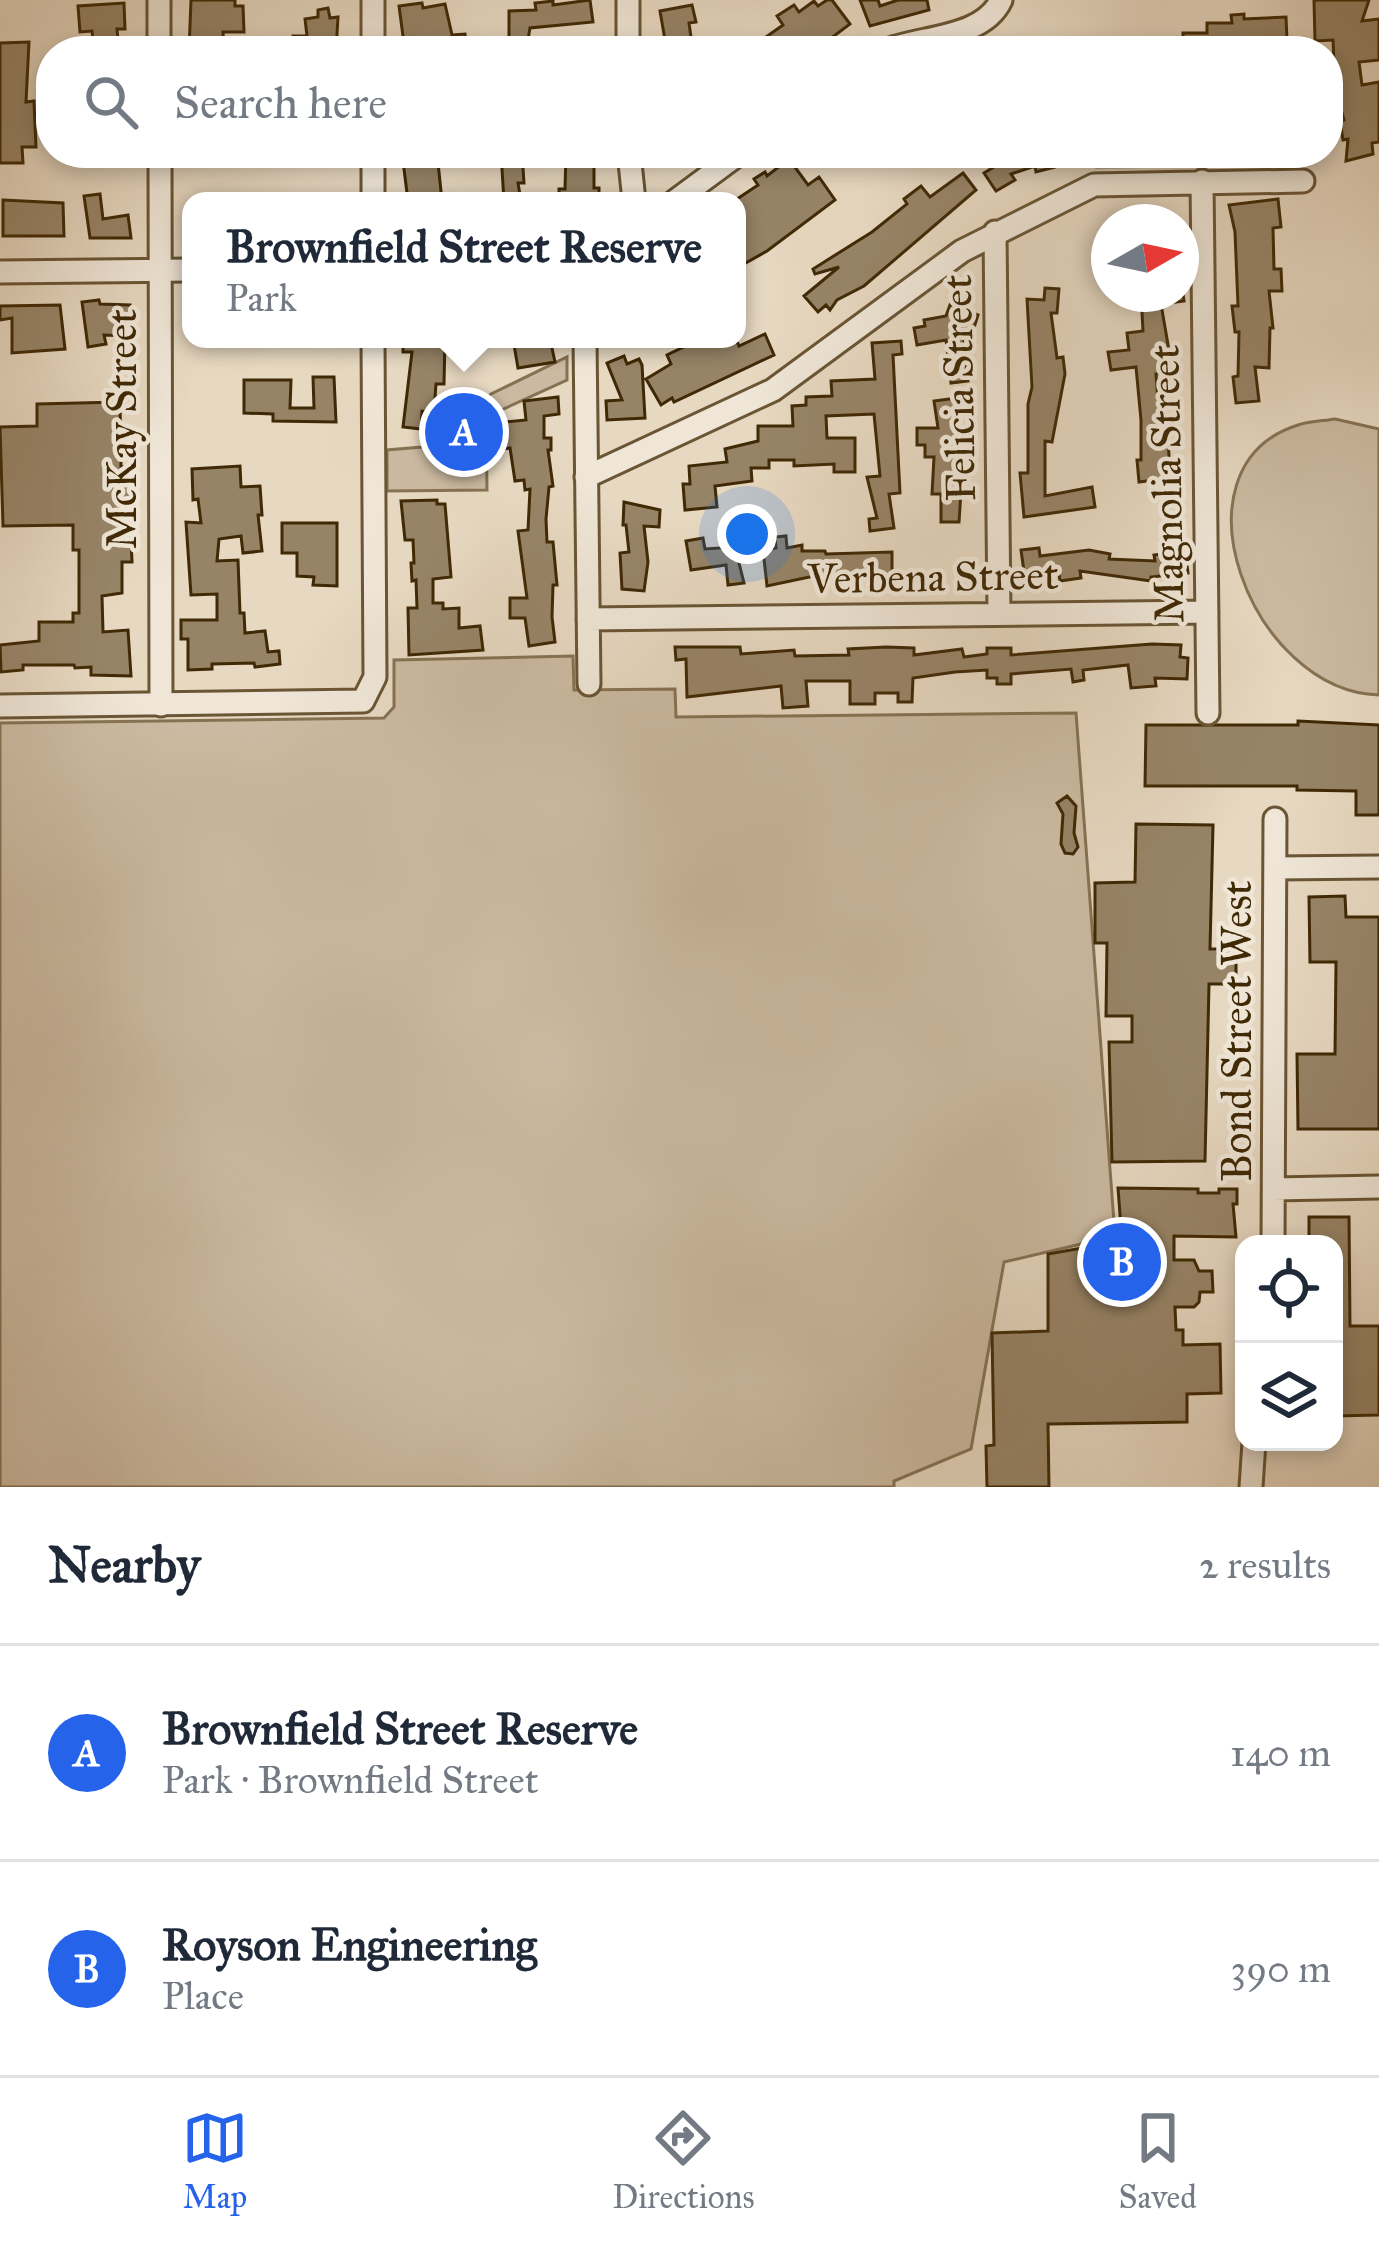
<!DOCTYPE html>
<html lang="en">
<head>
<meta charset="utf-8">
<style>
  body { margin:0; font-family:"IM FELL Great Primer",serif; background:#f2f2f3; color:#1f2937 }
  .controls { position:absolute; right:36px; bottom:36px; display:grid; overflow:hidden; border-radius:24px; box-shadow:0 6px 18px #0003 }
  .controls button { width:108px; height:108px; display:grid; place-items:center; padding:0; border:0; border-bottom:3px solid #e0e1e3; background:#fff; color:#1f2937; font:60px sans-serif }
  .compass { position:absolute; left:1091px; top:204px; width:108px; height:108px; border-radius:50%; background:#fff; box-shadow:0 6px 18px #0003; rotate:81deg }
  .you { position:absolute; left:747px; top:534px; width:42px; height:42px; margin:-30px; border:9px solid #fff; border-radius:50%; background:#1a73e8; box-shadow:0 0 0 18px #1a73e833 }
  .badge { display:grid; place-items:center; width:78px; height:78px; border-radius:50%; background:#2563eb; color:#fff; font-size:39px; font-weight:700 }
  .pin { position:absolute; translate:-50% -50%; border:6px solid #fff; box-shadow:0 3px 12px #0006 }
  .popup { position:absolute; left:182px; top:192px; width:564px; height:156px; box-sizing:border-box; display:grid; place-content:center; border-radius:24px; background:#fff; filter:drop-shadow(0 3px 9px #0005); font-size:39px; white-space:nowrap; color:#747a83 }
  .popup b { font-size:45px; color:#1f2937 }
  .popup::after { content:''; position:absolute; left:50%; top:100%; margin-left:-24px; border:24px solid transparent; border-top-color:#fff }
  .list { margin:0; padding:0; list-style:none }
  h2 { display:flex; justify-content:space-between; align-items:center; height:156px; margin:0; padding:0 48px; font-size:51px }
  h2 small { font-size:39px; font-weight:400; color:#747a83 }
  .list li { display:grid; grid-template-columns:78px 1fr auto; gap:36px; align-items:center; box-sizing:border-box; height:216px; padding:0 48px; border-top:3px solid #e0e1e3 }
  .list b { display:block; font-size:45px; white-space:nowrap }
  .list p { margin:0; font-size:39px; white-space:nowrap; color:#747a83 }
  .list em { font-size:39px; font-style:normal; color:#747a83 }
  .icon { flex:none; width:66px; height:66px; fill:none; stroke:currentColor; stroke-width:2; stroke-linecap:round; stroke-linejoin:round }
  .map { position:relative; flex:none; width:1379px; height:1487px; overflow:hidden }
  .search { position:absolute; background:#fff; box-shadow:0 6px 18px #0003; left:36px; right:36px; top:36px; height:132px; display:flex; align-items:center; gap:30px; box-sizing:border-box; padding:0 42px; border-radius:48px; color:#747a83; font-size:45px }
  .sheet { height:588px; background:#fff }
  nav { display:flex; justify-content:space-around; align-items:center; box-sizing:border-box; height:168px; border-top:3px solid #e0e1e3; background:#fff; font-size:33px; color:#747a83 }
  nav a { display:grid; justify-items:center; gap:6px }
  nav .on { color:#2563eb }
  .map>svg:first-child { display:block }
</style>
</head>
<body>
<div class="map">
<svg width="1379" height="1487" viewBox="0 0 1379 1487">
  <rect width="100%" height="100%" fill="#e7d8c1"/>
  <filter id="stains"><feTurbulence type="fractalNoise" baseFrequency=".00167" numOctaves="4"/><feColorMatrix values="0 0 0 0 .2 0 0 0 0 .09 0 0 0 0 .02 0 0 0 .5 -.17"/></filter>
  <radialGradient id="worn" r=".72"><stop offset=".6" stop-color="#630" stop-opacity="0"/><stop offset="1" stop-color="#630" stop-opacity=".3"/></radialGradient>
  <path fill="#cbbaa1" stroke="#867253" stroke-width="3" d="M1089,153H1302V165L1096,167Z
    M567,357V380L486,417L487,490L387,491V450L422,447L491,394Z
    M1335,419L1379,429V695C1252,692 1165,467 1298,425C1310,421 1323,421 1335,419Z
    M573,656L574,690L675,689L676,717L1076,713L1115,1236L1004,1262L971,1449L894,1481V1487H0V723L384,718L394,707V660Z"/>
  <path fill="#978467" stroke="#402905" stroke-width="3" d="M191,0H235V6H243L244,32H223L224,51H189Z
    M590,0L593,22L530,28L526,51H497V39H509V11L536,10L535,3L553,1V5Z
    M827,0H832L850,24L814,51H746L783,25L777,16L794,5L799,12L814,1L818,6Z
    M860,0H878L880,6L898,0H927L929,10L870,26Z
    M1314,0H1369L1362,21L1379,19V60L1359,62L1362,85L1379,82V142L1372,143L1373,154L1346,161L1348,139L1343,140L1340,121L1344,120L1335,88L1333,40L1315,41Z
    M124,3L125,29H117L119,51H94L92,31L80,32L78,6Z
    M422,3L423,8L445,4L452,35L465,34L467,51H405L399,6Z
    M692,5L696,22L689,23L693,51H663L661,40H665L660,11Z
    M328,8L330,18L338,17L336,51H293V36H307L305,19L318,17V10Z
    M1244,14V19L1286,17L1287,40L1183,46V33H1207V23H1232L1231,15Z
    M29,42L26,102L34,101L36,147H22L23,163H0V43Z
    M402,153H437L442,201H408Z
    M501,153H522L524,183H518L521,201H504Z
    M566,153H594V188H599V200L559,201V189H565Z
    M1017,153H1085L1055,167L1036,172L1035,166L1011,174L1015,180L996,191L984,173Z
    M789,159L808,185L819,177L835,200L767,251L744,264L737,251V199L758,185L754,179L765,172L767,176Z
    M963,173L976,190L864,286L837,300L830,310L826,305L818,312L804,296L839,267L815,274L813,269L872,232L907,204L904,199L921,186L930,197Z
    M100,194L103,219L128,215L131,238H90L84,196Z
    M1278,199L1281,227L1273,228L1274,269H1281L1282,291H1269L1273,328H1270L1269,368L1255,367L1259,401L1236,403L1233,377L1238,376L1239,332H1235L1232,306H1238L1235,232L1229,205Z
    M3,200L63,203L64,236H3Z
    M1045,288L1059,289L1057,313H1051L1057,358L1063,357L1065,374L1052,442L1045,441V496L1092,487L1095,507L1024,517L1020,473H1028V404L1032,387L1027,299L1044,300Z
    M1141,294H1183L1184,301L1161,304L1171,362L1163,363L1164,373L1156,374L1158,400H1165L1162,434H1168L1170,478L1139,482L1137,460H1141V420L1136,367L1111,370L1108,352L1129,350L1127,333L1143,331Z
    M99,300L100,304L130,305L129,336L104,335L106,344L88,347L82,302Z
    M60,305L65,349L12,353V318L0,320V306Z
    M950,305L978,315L972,334L963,331L968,381L951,383L946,340L917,345L914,328L925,326L924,320L946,316Z
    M765,334L774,355L674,402L672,398L661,405L646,379L671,364L667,355L688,345L705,339H736L739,346Z
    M414,339H445L444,384H436L434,412L422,411L421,429L403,427L412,352H403V341Z
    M513,339H550L555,362L518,368Z
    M901,341L902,354L893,355L900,493L889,494L894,528L870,531L869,519L877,518L867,477L880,476L874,414L826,416L827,438H855V472H834V464L794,466V460H769V468H751L752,481L715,486L717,507L685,510L683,484H690L689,466L727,462L725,449L758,441V426H793L792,406L806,405V397L832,396L831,381L875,379L872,343Z
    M624,356L627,364L639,359L642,365L645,418L607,420L606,401L622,400L607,363Z
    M313,377H334L336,422L273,421V414L244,413V380H291L290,408H314Z
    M558,397L559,414L544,416V438H551V450H548L553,486L549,487L546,519L547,542H553L557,585H553L552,617L555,642L529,646L525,618H510V598H527L518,531L528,530L530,489L525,490L524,480L515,481L510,448L496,450L493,423L526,420L524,401Z
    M957,398L963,461L959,522H941V494H932L934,457H925V445H917V428H938L934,401Z
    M120,402L121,467H129L130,508L113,510V516L130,517L132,562H122V593L102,596L103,632L128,630L131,676L91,675V667L75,668L74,665H23V670L1,672L0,645L39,641V622H73V613H79V550H73V525L3,526L0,427L37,426V404Z
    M240,466L241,487L260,486L262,515H258L262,551L243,553L241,536L219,539L217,561L238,560L240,613H244L245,633L265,631L268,652L279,651L280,664L255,667L254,663L212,664V669L188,670V639H181V620H217V594L191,595L186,522L201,523L198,499L193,500L192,469Z
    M437,500V504H445L451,577L433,579V603H443V609L459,608V628L480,626L483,650L409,655L408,608H417L416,580L412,581L411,563H414L413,540H405L401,501Z
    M624,502L660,510L659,527L644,526L648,562L644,591L622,589L620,553L629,552L626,525H623Z
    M282,523H337V586L313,585L314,577L297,576V553H282Z
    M786,536L787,548L802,545V551H825L826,554L892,552V578H881V584H868V572L834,576L833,572L767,586L763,550L776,548L775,537Z
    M703,538L705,549L735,547L744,583L728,585L726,565L691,570L686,541Z
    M1039,548L1040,556L1089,550L1110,554L1109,559L1155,561L1154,555L1185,551L1188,573L1151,577V581L1080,571L1081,578L1060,581L1059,574L1025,579L1021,550Z
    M1152,644L1181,645L1180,657L1188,658L1187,679L1155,678L1156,686L1131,688L1128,665L1083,670L1084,680L1073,682L1071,669L1011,674V684H997V678H987V670L955,672L913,678L912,702H898V693H875V704H850V681H806L808,706L783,708L781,686L687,697L686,659L676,660L675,647H740L741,654L794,650L795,656L849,655L848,649L886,647L914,648V655L962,649L964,657L987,654V648H1011V655Z
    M1298,721L1379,725V815H1356V791L1297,790V786H1145L1146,725H1298Z
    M1067,796L1076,806L1074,833L1078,847L1073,854L1065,853L1061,844L1063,814L1057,803Z
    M1136,824L1213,825L1210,949H1236V984H1209L1205,1161L1112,1162L1109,1042H1132V1016H1106L1107,943H1095V883L1135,882Z
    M1345,896L1346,917H1379V1129H1298L1297,1054H1335L1336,962H1310L1309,897Z
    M1118,1188L1198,1189V1193H1219V1189H1237V1204H1233L1236,1237L1174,1236V1260H1194L1199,1271H1212L1213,1292H1200L1199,1302L1194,1307H1175L1176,1330H1183V1345L1220,1344L1221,1393L1187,1394V1422L1048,1424L1049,1487H987L986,1446L994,1445L992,1333L1048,1331V1254L1122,1241Z
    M1309,1217H1349L1350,1326H1379V1415L1334,1416V1244H1309Z"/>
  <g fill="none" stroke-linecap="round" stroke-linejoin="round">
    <defs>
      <path id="minor" d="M159,0V51
        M373,0V51
        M628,0V51
        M884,51C921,36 983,39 1001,0
        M160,153L161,705
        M373,153V201
        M629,153L634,201
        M1202,181L1208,713
        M675,201L740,153
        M995,232L999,614
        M0,272L191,270
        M585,339L589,684
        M586,477L773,390L962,251L1094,185L1303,181
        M588,619L1207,612
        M0,706L363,701L375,677L373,339
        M1276,868L1379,867
        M1274,1189L1379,1187
        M1273,1244L1275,819
        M1251,1487L1254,1442"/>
    </defs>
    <use href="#minor" stroke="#6a5534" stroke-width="27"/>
    <use href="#minor" stroke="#efe6d7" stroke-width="21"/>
  </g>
  <g text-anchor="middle" stroke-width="9" stroke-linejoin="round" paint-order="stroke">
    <g font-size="42" fill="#402905" stroke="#efe6d7">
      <text transform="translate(958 388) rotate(-91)" y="15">Felicia Street</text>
      <text transform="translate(121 429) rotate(-90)" y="15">McKay Street</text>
      <text transform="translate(1166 484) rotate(-91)" y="15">Magnolia Street</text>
      <text transform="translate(933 576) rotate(-1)" y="15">Verbena Street</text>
      <text transform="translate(1236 1031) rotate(-90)" y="15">Bond Street West</text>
    </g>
  </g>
  <rect width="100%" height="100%" filter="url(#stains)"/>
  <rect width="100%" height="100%" fill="url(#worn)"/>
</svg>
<div class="controls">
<button><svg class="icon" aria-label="locate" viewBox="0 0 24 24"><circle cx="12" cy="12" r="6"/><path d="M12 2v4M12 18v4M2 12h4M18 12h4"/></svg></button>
<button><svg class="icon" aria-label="layers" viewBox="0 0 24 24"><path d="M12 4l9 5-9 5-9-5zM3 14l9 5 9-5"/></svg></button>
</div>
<svg class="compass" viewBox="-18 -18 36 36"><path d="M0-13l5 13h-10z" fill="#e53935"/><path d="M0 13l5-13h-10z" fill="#747a83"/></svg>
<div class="you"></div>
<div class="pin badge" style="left:464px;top:432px">A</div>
<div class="popup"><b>Brownfield Street Reserve</b>Park</div>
<div class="pin badge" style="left:1122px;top:1262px">B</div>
<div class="search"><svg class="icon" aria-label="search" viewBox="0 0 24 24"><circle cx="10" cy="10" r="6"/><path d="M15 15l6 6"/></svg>Search here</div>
</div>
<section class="sheet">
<h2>Nearby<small>2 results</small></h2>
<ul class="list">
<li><span class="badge">A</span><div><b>Brownfield Street Reserve</b><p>Park · Brownfield Street</p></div><em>140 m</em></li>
<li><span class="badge">B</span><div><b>Royson Engineering</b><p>Place</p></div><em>390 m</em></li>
</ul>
</section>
<nav>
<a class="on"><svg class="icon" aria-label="map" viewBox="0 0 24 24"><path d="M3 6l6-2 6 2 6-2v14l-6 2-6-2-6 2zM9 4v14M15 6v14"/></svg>Map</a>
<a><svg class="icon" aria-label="directions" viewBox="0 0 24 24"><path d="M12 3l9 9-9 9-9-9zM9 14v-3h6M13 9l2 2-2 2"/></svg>Directions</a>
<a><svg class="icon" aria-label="saved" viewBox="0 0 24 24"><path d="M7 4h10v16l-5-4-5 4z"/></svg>Saved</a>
</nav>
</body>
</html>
